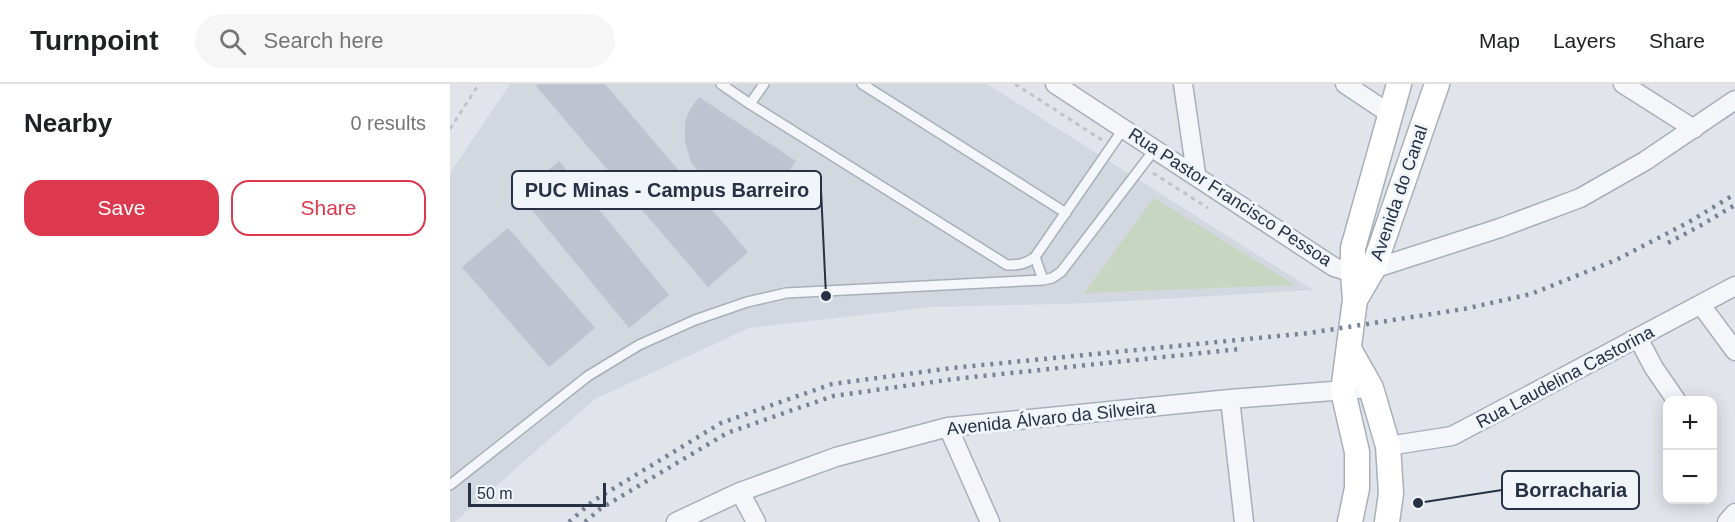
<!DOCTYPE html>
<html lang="en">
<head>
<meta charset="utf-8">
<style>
  body { margin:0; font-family:Helvetica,sans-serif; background:#f6f6f6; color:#202124 }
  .controls { position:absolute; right:18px; bottom:18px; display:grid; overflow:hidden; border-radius:12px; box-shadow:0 3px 15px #0003 }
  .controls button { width:54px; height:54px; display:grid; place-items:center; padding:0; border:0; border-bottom:2px solid #e0e0e0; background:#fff; color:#202124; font:30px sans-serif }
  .scale { position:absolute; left:18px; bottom:15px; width:138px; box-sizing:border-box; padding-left:6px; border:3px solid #273145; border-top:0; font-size:16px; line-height:21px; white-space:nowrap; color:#273145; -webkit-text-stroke:4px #f1f4f8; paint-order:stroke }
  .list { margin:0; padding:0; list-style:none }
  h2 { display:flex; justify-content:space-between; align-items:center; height:78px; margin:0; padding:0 24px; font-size:26px }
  h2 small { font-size:20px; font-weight:400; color:#757577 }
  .actions { display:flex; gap:12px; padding:18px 24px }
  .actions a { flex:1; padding:14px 0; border:2px solid #dd394e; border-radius:18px; text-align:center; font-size:21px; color:#dd394e }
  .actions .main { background:#dd394e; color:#fff }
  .icon { flex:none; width:33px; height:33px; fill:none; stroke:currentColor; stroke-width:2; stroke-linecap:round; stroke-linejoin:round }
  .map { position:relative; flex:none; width:1285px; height:438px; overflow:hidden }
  header { display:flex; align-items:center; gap:36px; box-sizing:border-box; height:84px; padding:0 30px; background:#fff; border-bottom:2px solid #e0e0e0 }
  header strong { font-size:28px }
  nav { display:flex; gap:33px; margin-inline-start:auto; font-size:21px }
  .search { width:420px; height:54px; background:#f6f6f6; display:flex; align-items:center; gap:15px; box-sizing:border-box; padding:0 21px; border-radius:33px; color:#757577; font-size:22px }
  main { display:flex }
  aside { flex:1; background:#fff }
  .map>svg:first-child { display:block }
</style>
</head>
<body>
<header>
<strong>Turnpoint</strong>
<div class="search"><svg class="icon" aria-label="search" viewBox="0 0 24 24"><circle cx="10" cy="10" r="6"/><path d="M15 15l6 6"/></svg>Search here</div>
<nav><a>Map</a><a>Layers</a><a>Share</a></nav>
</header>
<main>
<aside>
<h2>Nearby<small>0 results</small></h2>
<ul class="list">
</ul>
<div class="actions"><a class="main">Save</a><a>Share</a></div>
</aside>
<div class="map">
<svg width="1285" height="438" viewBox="0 0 1285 438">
  <rect width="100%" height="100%" fill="#e1e5eb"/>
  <path fill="#d2d7e0" d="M60,0H537L863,206L642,219L482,223L299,244L145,315L5,438H0V89Z"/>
  <path fill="#c6d6c1" d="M704,114L845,201L634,209Z"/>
  <path fill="#bdc3cf" d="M88,0H155L298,168L258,203L86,2Z
    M249,13L346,77L339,87L324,100L302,108H281L263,100L254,94L241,78L235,58V38L240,25Z
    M109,77L219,211L179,244L69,110Z
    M58,144L145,244L99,283L12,183Z"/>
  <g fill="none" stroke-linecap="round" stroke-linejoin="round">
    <defs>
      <path id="lane" d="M271,0L300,20
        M314,0L300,20L557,181C569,181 576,180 585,173
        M412,0L616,129
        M593,196L585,173L674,44
        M0,401L138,292L189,261L245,236L297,218L336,209L593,196L602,194L611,188L705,65"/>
      <path id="street" d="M605,0L884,183L903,189L923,185L1050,144L1130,114L1195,77L1285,16
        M733,0L746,90
        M895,0L940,30
        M1173,0L1244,45
        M1251,221L1285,267
        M1188,254L1204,284L1226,316
        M780,315L794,438
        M498,343L540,438
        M938,362L1002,352L1285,202
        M290,408L306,438
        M226,438L290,408L386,373L498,343L780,315L921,304
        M1277,438L1285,429"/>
      <path id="secondary" d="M905,216L923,185L987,0
        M899,265L921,304L938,362L941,409L937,438
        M900,438L907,404V368L893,307L905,216L903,189V164L949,0"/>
    </defs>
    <use href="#lane" stroke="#a9afb9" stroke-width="12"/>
    <use href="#street" stroke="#a9afb9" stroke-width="21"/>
    <use href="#secondary" stroke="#a9afb9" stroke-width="27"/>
    <path stroke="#bfc3ca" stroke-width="3" stroke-dasharray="4.5 4.5" stroke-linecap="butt" d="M565,0L652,56
      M0,45L29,0
      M703,89L758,124"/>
    <use href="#lane" stroke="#f4f6f9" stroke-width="9"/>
    <use href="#street" stroke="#f4f6f9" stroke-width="18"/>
    <use href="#secondary" stroke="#fff" stroke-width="24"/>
    <path stroke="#788396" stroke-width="4.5" stroke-dasharray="3 6" stroke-linecap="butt" d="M1218,159L1248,143L1285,121
      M119,438L143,417L271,339L382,300L502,284L859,249L1014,225L1081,210L1166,176L1239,138L1285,110
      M135,438L150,425L277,349L383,312L504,295L790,265"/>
  </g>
  <g text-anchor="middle" stroke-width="6" stroke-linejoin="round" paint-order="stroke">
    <g font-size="18" fill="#273145" stroke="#f1f4f8">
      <text transform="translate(949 109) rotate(-71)" y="6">Avenida do Canal</text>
      <text transform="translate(780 113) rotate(33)" y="6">Rua Pastor Francisco Pessoa</text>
      <text transform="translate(1115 293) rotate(-28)" y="6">Rua Laudelina Castorina</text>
      <text transform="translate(601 334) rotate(-6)" y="6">Avenida Álvaro da Silveira</text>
    </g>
  </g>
  <path fill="none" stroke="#273145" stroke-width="2" d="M376 212L371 106M968 419L1052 406"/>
  <g fill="#273145" stroke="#f1f4f8" stroke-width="2">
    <circle cx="376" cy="212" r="6"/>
    <circle cx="968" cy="419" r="6"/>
  </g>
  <g fill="#f1f4f8" stroke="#273145" stroke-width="2">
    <rect x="62" y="87" width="309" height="38" rx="6"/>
    <rect x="1052" y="387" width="137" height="38" rx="6"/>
  </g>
  <g font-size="20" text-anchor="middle" font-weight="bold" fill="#273145">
    <text x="217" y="113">PUC Minas - Campus Barreiro</text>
    <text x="1121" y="413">Borracharia</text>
  </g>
</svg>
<div class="controls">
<button>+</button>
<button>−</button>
</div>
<div class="scale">50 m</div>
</div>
</main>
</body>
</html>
